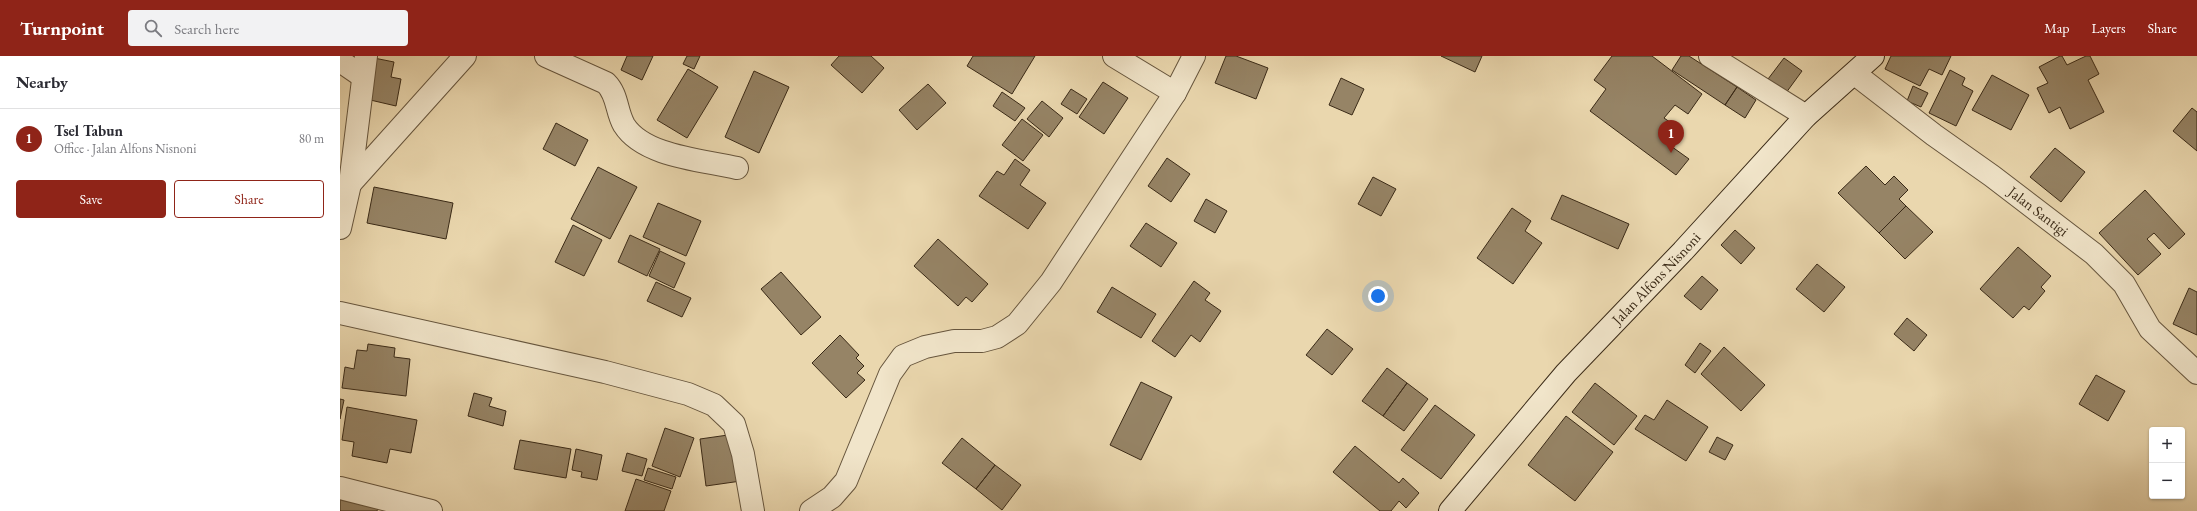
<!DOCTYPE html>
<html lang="en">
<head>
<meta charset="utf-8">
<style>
  body { margin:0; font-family:"EB Garamond",serif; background:#f2f2f3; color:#2b2b33 }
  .controls { position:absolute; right:12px; bottom:12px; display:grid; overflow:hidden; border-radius:4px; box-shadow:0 1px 3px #0004 }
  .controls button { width:36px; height:36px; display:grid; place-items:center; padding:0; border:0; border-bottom:1px solid #e1e1e2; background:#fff; color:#2b2b33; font:20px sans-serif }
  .you { position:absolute; left:1038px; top:240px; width:14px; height:14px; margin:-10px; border:3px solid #fff; border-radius:50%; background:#1a73e8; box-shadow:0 0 0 6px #1a73e833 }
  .badge { display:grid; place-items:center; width:26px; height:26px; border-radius:50%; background:#8f2418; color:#fff; font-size:13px; font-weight:700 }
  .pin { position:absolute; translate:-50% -33px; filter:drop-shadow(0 1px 2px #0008) }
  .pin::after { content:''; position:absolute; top:21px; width:14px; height:12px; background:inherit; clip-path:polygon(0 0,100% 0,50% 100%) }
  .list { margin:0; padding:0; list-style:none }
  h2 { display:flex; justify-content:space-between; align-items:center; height:52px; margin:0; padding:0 16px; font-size:17px }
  h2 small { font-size:13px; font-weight:400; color:#7c7c81 }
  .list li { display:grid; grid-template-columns:26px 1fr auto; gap:12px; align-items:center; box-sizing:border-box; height:60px; padding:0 16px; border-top:1px solid #e1e1e2 }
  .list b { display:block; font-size:15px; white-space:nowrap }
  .list p { margin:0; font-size:13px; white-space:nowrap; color:#7c7c81 }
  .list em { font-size:13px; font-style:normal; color:#7c7c81 }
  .actions { display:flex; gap:8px; padding:12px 16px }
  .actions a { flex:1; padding:9px 0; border:1px solid #8f2418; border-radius:4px; text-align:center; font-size:14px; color:#8f2418 }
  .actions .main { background:#8f2418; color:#fff }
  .icon { flex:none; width:22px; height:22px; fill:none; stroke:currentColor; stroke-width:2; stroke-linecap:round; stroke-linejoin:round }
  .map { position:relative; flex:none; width:1857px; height:455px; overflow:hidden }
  header { display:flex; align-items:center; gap:24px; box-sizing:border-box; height:56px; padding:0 20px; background:#8f2418; color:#fff }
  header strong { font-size:19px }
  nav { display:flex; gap:22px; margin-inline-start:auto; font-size:14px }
  .search { width:280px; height:36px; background:#f2f2f3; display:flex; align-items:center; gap:10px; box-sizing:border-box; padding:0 14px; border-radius:4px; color:#7c7c81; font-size:15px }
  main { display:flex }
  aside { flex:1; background:#fff }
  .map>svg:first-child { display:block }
</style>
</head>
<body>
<header>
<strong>Turnpoint</strong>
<div class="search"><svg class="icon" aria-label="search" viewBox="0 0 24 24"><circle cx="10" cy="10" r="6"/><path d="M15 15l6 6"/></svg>Search here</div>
<nav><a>Map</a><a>Layers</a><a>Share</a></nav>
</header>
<main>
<aside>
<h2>Nearby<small></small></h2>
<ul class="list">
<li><span class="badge">1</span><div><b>Tsel Tabun</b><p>Office · Jalan Alfons Nisnoni</p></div><em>80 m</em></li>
</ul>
<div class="actions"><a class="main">Save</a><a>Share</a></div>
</aside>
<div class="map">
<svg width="1857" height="455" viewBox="0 0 1857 455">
  <rect width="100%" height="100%" fill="#ead7ae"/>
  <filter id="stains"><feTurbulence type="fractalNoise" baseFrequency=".005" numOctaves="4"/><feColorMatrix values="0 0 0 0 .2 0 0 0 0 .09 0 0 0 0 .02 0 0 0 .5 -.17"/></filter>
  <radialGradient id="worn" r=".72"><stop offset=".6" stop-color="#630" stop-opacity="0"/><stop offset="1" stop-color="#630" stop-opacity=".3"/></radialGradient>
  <path fill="#968466" stroke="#3a2a17" d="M287,0H313L302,24L281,14Z
    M347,0H360L354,13L343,8Z
    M499,0H531L544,12L522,37L491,9Z
    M633,0H695L672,38L627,10Z
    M886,0H896L928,12L916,43L875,27Z
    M1101,0H1142L1135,16Z
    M1272,0H1312L1362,38L1348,58L1335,49L1324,62L1340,73L1328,88L1349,103L1336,119L1250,55L1266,33L1254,24Z
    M1341,0H1349L1397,31L1385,49L1332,14Z
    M1551,0H1611L1602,19L1589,13L1580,30L1545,13Z
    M1720,0H1722L1727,9L1746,0H1750L1759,18L1748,24L1764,56L1730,73L1720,51L1709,57L1697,32L1708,27L1699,11Z
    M34,2L54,6L51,21L61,23L56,50L26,43Z
    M1444,2L1462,15L1443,41L1425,27Z
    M348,13L378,31L347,82L317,64Z
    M1610,14L1625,22L1622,29L1633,35L1616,70L1589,57Z
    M414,15L449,31L419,97L385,81Z
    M1652,19L1689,39L1671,74L1632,54Z
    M1001,22L1024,33L1012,59L989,49Z
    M763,26L788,42L764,78L739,61Z
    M588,28L606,47L577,74L559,54Z
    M1573,30L1588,37L1581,51L1567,45Z
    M1397,31L1416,44L1405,62L1385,49Z
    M731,33L747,43L737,58L721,48Z
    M662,36L685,52L675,65L653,50Z
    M702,45L723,62L709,81L687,63Z
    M1852,52L1857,56V95L1833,75Z
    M682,63L703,79L683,105L662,89Z
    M216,67L248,84L235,110L203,93Z
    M1715,92L1745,116L1721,146L1690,121Z
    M827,102L850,118L831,146L808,130Z
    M675,103L690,114L680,129L706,147L688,173L639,140L657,115L664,119Z
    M1526,110L1545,129L1554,120L1568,134L1559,143L1566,150L1539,177L1498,137Z
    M258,111L297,131L270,183L231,163Z
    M1033,121L1056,133L1041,160L1018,148Z
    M34,131L113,147L106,183L27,167Z
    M1805,134L1845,178L1829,193L1814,177L1807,183L1821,198L1798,219L1759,177Z
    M1222,139L1289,168L1278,193L1211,163Z
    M866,143L887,155L875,177L854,165Z
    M318,147L361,165L346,200L303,181Z
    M1566,150L1593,176L1565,203L1539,177Z
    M1172,152L1191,165L1185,175L1202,187L1173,228L1137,202Z
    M806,167L837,187L821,211L790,190Z
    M233,169L262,184L244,220L215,206Z
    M1395,174L1415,192L1401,208L1381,189Z
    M290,179L320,193L307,220L278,206Z
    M598,183L648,228L632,246L626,241L618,250L574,210Z
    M1678,191L1711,220L1701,231L1705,235L1689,254L1684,250L1673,262L1640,233Z
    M320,195L345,207L334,232L309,220Z
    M1477,208L1505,231L1484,256L1456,233Z
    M441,216L481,261L461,279L421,233Z
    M1362,220L1378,234L1361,254L1344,240Z
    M854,225L870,237L865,244L881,255L860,286L851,279L835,301L812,285Z
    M316,226L351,242L342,261L307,245Z
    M772,231L816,258L801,282L757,256Z
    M1849,232L1857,236V279L1833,268Z
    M1567,262L1587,279L1574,295L1554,278Z
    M987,273L1013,293L992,319L966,299Z
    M500,279L519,299L516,302L524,310L517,317L525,324L506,342L472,307Z
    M1360,287L1371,295L1355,317L1345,309Z
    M28,288L55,292L54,301L70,303L66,340L2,332L5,311L14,313L17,294L27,295Z
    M1384,291L1425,329L1401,355L1361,318Z
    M1047,312L1067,327L1043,360L1022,345Z
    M1756,319L1785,335L1768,365L1739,348Z
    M801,326L832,341L801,404L770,389Z
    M1067,327L1088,343L1064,375L1043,360Z
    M1255,327L1297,360L1274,389L1232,356Z
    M134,337L152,342L149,350L166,355L163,370L128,360Z
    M0,343L4,344L0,363Z
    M1327,344L1368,371L1346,405L1295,373L1305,359L1314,364Z
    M1095,349L1135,379L1101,423L1061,394Z
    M7,351L77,364L71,397L50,393L47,407L12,400L14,386L2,384Z
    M1226,360L1273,396L1235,445L1188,409Z
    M325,372L354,382L340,421L312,410Z
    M395,378L401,425L366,430L360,383Z
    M1377,381L1393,389L1385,404L1369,396Z
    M622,382L655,409L636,433L602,407Z
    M180,384L231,393L226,422L174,413Z
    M1015,390L1059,427L1063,422L1079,437L1066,452L1059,445L1051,455H1040L993,416Z
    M236,393L262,399L257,424L241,421L242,416L232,414Z
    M287,397L307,403L302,420L282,415Z
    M655,409L681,429L662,454L636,433Z
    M308,412L336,421L332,433L304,424Z
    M296,423L331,435L324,455H285Z
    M0,438L39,449L37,455H0Z"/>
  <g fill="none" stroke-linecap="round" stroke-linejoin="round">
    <defs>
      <g id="minor">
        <path d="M206,0L266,27C278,39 276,55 284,69C304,101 364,104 397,112"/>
        <path d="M774,0L835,37"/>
        <path d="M1370,0L1466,60"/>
        <path d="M0,5L22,20"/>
        <path id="s1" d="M1515,18L1594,79L1652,120L1754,198L1784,228L1810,273L1857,317"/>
        <path d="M10,128L125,0"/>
        <path d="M0,172L10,128L26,0"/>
        <path d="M0,257L265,316L348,338L374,349L394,368L403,398L413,455"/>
        <path d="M0,432L91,455"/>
        <path d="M471,455L492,441L506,425L550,318L563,300L585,291L614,285H642L657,281L677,268L711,226L835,37L854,0"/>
      </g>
      <g id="secondary">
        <path id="s2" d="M1110,455L1226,317L1343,195L1466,60L1533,0"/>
      </g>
    </defs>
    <use href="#minor" stroke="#66553d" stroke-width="24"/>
    <use href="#secondary" stroke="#3a2a17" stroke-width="24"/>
    <use href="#minor" stroke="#f1e5ca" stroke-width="22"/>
    <use href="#secondary" stroke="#f1e5ca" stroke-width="22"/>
  </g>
  <g text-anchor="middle" stroke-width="4" stroke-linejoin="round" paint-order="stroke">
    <g font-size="15" fill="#3a2a17" stroke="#f1e5ca">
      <text dy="5" stroke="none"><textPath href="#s1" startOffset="229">Jalan Santigi</textPath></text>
      <text dy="5" stroke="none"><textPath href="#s2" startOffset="311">Jalan Alfons Nisnoni</textPath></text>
    </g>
  </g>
  <rect width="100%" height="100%" filter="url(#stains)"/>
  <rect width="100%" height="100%" fill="url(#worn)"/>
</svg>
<div class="controls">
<button>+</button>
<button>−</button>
</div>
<div class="you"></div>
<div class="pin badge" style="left:1331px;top:97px">1</div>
</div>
</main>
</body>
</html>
